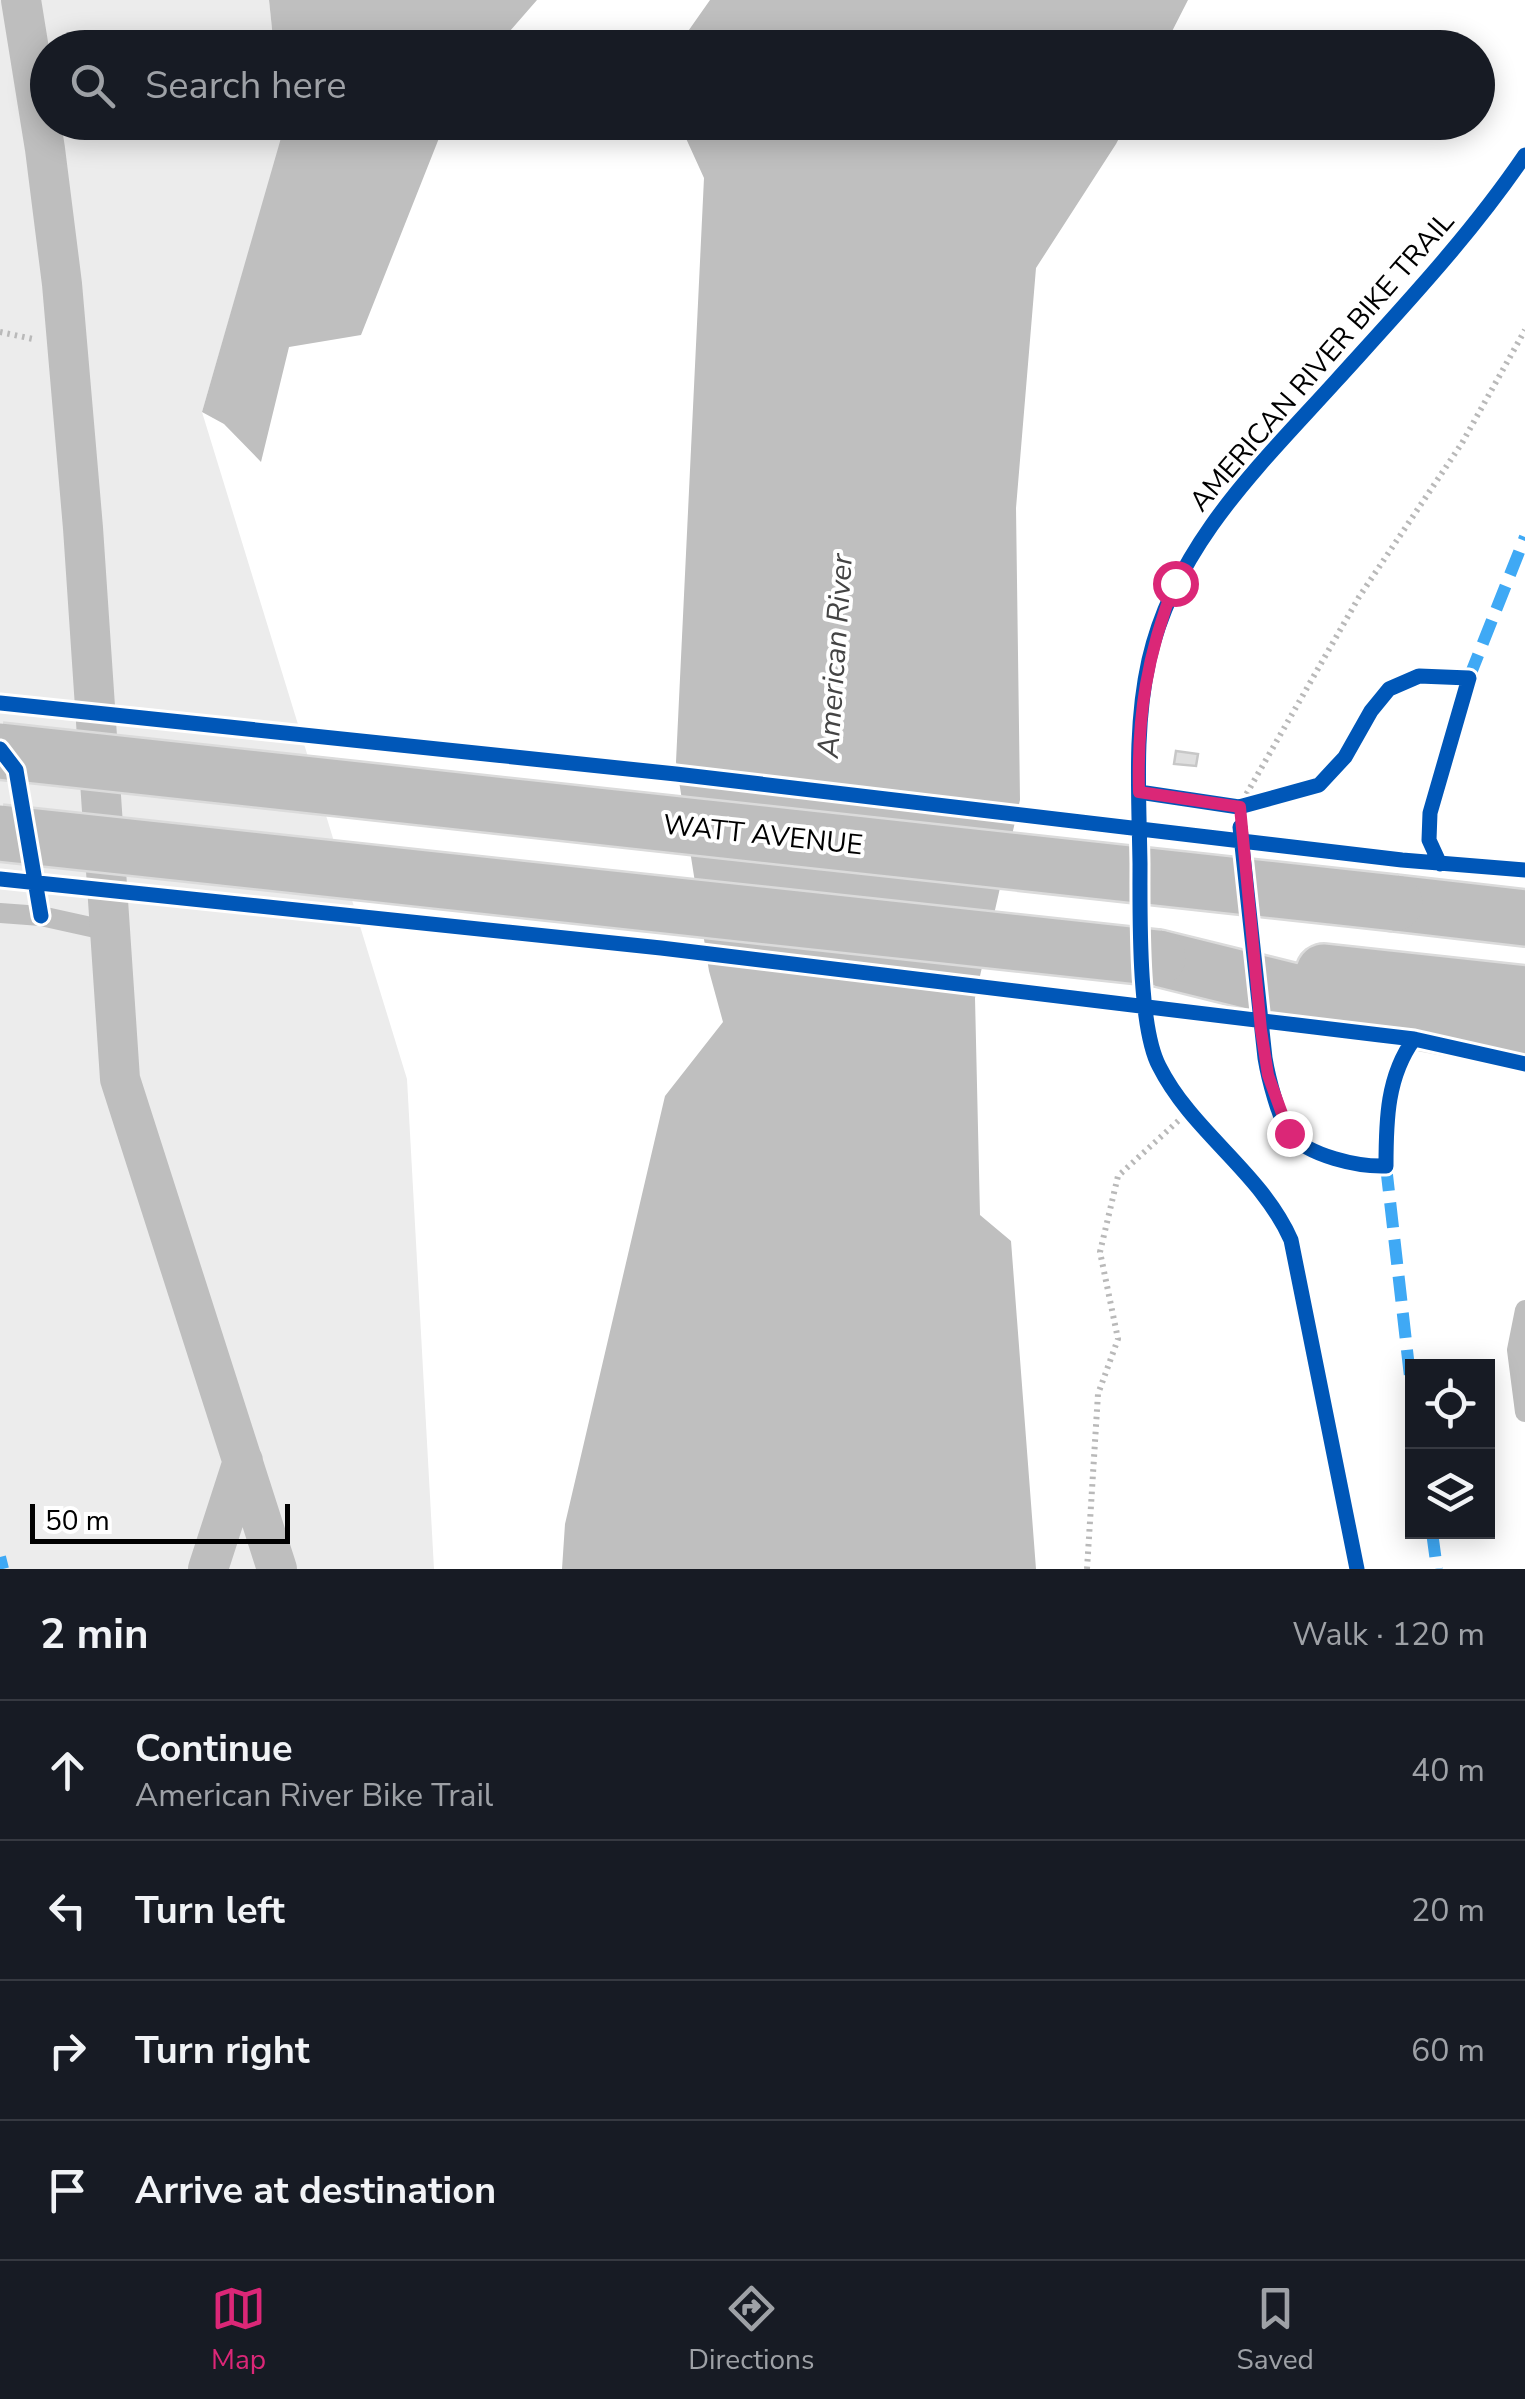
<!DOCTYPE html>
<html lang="en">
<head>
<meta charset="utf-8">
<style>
  body { margin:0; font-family:"Nunito Sans",sans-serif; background:#242831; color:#f1f3f6 }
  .controls { position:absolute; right:30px; bottom:30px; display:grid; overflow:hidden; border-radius:0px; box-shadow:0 5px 25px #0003 }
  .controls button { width:90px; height:90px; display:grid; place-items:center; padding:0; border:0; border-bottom:2px solid #363941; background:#171b24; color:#f1f3f6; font:50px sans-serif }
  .scale { position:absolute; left:30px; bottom:25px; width:260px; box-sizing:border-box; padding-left:10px; border:5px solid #000; border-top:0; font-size:28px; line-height:35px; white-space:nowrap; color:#000; -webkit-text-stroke:8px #fff; paint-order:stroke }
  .stop { position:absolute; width:30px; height:30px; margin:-22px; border:8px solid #db2777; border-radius:50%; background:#fff }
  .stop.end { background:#db2777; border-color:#fff; box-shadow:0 2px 10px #0008 }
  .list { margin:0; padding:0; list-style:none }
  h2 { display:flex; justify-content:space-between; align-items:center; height:130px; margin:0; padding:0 40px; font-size:42px }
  h2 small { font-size:32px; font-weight:400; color:#9ea1a6 }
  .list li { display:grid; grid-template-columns:65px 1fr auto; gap:30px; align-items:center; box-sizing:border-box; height:140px; padding:0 40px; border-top:2px solid #363941 }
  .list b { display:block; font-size:38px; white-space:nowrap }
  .list p { margin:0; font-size:32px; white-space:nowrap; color:#9ea1a6 }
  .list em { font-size:32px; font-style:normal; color:#9ea1a6 }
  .icon { flex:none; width:55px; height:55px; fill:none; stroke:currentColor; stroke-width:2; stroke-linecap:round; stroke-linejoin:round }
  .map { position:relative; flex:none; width:1525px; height:1569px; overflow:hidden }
  .search { position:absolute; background:#171b24; box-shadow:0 5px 25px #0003; left:30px; right:30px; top:30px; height:110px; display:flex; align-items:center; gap:25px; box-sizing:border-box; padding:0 35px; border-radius:55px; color:#9ea1a6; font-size:38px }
  .sheet { height:690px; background:#171b24 }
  nav { display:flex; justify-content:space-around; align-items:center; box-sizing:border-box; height:140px; border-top:2px solid #363941; background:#171b24; font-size:28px; color:#9ea1a6 }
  nav a { display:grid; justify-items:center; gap:5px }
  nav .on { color:#db2777 }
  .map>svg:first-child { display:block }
</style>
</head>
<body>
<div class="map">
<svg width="1525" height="1569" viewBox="0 0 1525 1569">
  <rect width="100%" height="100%" fill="#fff"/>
  <path fill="#ececec" d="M0,0H269L274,47L48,48V122L283,123L284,131L202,412L407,1079L434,1569H0Z"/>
  <path fill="#bfbfbf" d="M269,0H537L496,47L274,48Z
    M710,0H1188L1164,47H677Z
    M283,123H445L361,335L289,347L261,462L224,424L202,412L283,131Z
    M679,123H1127L1116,144L1036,268L1016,508L1020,800L975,998L980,1215L1011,1241L1036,1569H562L565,1524L665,1096L723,1022L709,971L676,762L704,178Z"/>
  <path fill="#dfdfdf" stroke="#c7c7c7" stroke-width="2.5" d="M1176,751L1198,754L1196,766L1174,764Z"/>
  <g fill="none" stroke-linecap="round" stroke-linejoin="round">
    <defs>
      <path id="primary" d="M1395,903L1525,918
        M1158,958L1388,1015L1525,1041
        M1324,972L1525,994"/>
    </defs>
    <use href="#primary" stroke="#dbdbdb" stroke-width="60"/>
    <path stroke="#b9b9b9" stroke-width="6" stroke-dasharray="2.5 5" stroke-linecap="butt" d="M0,332L33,339
      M1239,807L1359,597L1462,443L1525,330
      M1087,1569L1098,1394L1118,1339L1100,1252L1118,1176L1189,1111"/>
    <path stroke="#bebebe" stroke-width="20" d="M0,913L41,916L109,931
      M1525,1310L1517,1350L1525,1412"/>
    <path stroke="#bebebe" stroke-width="40" d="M21,0L45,149L62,284L83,528L120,1079L277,1569
      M208,1569L243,1461"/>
    <use href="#primary" stroke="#bebebe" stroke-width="55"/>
    <defs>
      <path id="primary-bridge" d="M0,751L1395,903
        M0,833L1158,958"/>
    </defs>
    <use href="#primary-bridge" stroke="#dbdbdb" stroke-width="60" stroke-linecap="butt"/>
    <use href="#primary-bridge" stroke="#bebebe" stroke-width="55"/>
    <path stroke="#3fa9f5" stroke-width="12" stroke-dasharray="25 12" stroke-linecap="butt" d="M1469,678L1525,537
      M1386,1166L1412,1394
      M1432,1532L1437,1569
      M0,1557L3,1569"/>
    <defs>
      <path id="cycleway" d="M0,703L676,774L1402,860L1525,870
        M0,749L16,770L41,916
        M1139,792L1239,807L1319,785L1345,757L1371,711L1389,689L1419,676L1469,678L1430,813L1429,840L1440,864
        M1240,827L1265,1058C1268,1076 1279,1121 1290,1134C1309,1156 1358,1167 1386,1166C1386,1120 1387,1076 1414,1039
        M0,879L661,948L1380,1035L1414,1039L1525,1064
        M1357,1569L1291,1240C1261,1172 1192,1132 1159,1066C1138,1026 1140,912 1140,864C1139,796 1134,727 1149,660C1175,545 1260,465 1336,381C1402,308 1470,236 1525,155"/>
    </defs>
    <use href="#cycleway" stroke="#fff" stroke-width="21"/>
    <use href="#cycleway" stroke="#0057b8" stroke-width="15"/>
  </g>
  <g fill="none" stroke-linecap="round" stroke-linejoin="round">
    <path stroke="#db2777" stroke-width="12" d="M1175,583C1147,654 1137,716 1139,792L1240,807L1261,1030L1268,1075L1289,1133"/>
  </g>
  <g text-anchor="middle" stroke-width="8" stroke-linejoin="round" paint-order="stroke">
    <g font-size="28" fill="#000" stroke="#fff">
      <text transform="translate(1321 361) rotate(-49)" y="10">AMERICAN RIVER BIKE TRAIL</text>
      <text transform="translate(763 834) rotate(6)" y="10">WATT AVENUE</text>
    </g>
    <g font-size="30" font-style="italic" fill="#444" stroke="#fff">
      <text transform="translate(835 656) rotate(-86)" y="10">American River</text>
    </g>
  </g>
</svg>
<div class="controls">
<button><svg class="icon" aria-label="locate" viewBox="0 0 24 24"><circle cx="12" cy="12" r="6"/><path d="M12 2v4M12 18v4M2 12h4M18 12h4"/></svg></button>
<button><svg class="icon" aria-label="layers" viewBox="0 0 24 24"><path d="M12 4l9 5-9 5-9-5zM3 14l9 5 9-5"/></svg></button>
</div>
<div class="scale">50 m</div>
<div class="stop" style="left:1175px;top:583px"></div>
<div class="stop end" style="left:1289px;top:1133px"></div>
<div class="search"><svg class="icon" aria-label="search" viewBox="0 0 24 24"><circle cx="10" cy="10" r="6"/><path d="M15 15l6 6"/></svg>Search here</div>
</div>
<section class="sheet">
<h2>2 min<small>Walk · 120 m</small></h2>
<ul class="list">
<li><svg class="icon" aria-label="ahead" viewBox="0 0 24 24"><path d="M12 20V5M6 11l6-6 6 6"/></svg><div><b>Continue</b><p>American River Bike Trail</p></div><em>40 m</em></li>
<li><svg class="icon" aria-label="left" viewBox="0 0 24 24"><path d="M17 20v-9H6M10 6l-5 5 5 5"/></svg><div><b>Turn left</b></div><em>20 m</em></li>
<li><svg class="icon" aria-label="right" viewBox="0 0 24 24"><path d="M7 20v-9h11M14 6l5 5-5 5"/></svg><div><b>Turn right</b></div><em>60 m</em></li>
<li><svg class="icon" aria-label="arrive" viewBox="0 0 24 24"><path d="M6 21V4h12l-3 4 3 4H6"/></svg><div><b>Arrive at destination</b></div></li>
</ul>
</section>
<nav>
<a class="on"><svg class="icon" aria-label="map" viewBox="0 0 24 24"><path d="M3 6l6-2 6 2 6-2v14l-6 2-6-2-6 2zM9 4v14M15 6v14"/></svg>Map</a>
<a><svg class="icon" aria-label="directions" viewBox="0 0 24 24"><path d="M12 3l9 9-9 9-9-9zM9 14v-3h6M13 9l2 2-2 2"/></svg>Directions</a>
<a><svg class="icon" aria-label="saved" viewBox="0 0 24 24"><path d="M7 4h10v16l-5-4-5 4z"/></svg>Saved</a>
</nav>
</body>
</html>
